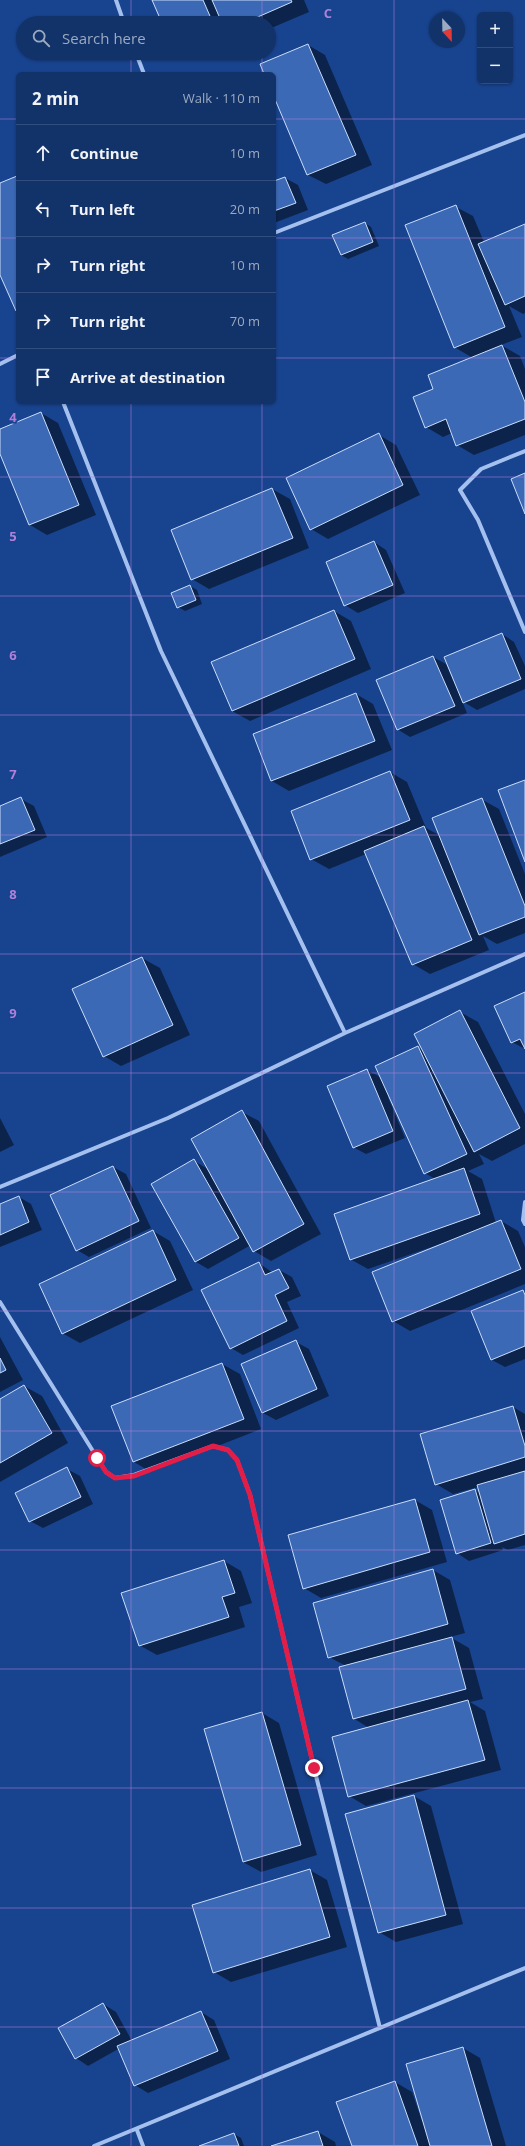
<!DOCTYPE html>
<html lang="en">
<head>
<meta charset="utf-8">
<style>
  body { margin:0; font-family:"Open Sans",sans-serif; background:#1b3a70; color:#f1f3f6 }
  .controls { position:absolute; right:12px; top:12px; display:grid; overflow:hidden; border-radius:6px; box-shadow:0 1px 3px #0004 }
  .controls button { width:36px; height:36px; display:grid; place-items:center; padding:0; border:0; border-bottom:1px solid #314d7e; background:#12326a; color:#f1f3f6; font:20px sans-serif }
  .compass { position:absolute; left:429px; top:12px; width:36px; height:36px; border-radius:50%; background:#12326a; box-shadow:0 1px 3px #0004; rotate:158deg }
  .stop { position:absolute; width:12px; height:12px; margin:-9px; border:3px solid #e11d48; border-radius:50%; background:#fff }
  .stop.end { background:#e11d48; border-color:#fff; box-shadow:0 1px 4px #0008 }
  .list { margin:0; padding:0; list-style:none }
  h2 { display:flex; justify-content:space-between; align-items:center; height:52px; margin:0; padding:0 16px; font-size:17px }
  h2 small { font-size:13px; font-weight:400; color:#9caac1 }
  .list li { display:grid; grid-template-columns:26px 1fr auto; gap:12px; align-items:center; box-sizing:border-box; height:56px; padding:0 16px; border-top:1px solid #314d7e }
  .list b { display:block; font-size:15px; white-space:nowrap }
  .list em { font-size:13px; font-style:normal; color:#9caac1 }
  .icon { flex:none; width:22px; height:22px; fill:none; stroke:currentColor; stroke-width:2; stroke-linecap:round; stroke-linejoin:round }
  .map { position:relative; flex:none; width:525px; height:2146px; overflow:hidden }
  .search { position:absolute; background:#12326a; box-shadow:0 1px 3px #0004; left:16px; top:16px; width:260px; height:44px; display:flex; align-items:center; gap:10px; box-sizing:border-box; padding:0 14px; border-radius:22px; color:#9caac1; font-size:15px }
  .panel { position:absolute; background:#12326a; box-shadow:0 1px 3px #0004; left:16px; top:72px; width:260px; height:332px; border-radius:6px }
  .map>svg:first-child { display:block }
</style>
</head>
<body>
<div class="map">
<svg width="525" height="2146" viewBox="0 0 525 2146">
  <rect width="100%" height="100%" fill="#18438e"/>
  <path fill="#0007" d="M153,0H304L309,12L269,29V23H163Z
    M308,45L325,55L372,165L326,184L308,175L274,95V74H265Z
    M186,53H195L189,55Z
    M17,177L18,178V311L0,273V185Z
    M285,178L298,185L308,210L274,223V182Z
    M456,207L473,216L484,242L525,225V313L523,314L509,306L522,337L501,345L520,356L525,369V435L474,455L457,445L452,433L443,437L426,427L434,390L473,358L454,347Z
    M365,223L371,227L379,246L348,259L341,255Z
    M41,413L58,423L96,515L47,535L30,525L0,451V430Z
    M379,435L396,445L420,495L328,539L311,529Z
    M272,489L290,499L309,548L209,589L192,579Z
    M374,542L386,550L405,593L358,613L345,605Z
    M190,586L197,590L202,604L185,611L178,607Z
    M334,611L351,621L371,669L250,721L232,711Z
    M502,634L514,642L525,666V689L477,710L462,701L467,713L410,737L397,729L433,657L446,664L453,680Z
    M356,694L373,704L392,750L289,791L272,781L254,735Z
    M390,772L407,782L426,828L441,836L481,799L499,809L525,874V933L497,944L483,936L489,950L430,974L413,964L366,854L329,869L311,859Z
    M21,799L34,806L47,837L0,857V807Z
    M142,958L160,968L190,1035L121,1066L104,1056Z
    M525,993V1049L512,1042Z
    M460,1012L478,1022L525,1114V1144L492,1161L479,1154L484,1164L468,1171L482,1179L496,1223L501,1221L518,1231L525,1247V1284L410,1331L393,1321L446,1242L368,1269L350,1259L435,1179L425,1173L390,1097H388L405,1138L366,1154L353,1147L367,1070L382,1078L418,1047L423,1050Z
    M242,1112L259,1121L321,1234L271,1261L254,1251L251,1245L208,1269L196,1262L152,1184L194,1161L208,1169Z
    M0,1118L14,1145L0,1152Z
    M113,1167L126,1174L151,1228L89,1257L77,1250L51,1196Z
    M19,1197L31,1204L42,1230L0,1247V1205Z
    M153,1231L170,1241L193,1290L80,1343L62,1333Z
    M259,1263L273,1273L279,1270L292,1277L301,1296L287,1302L299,1328L243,1355L231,1348Z
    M523,1291L525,1292V1359L505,1367L492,1360L472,1311Z
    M0,1337L23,1380L0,1392Z
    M296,1342L309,1349L329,1396L276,1420L263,1413L242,1365Z
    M222,1364L240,1374L261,1429L151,1472L134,1462L112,1407Z
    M24,1386L42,1396L68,1443L0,1482V1400Z
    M513,1407L525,1414V1545L508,1550L502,1547L503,1550L469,1561L457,1553L475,1490L481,1494L478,1487L453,1494L436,1484Z
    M67,1469L80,1476L93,1504L43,1528L30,1521Z
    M415,1500L432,1510L447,1562L321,1598L304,1588Z
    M224,1561L241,1571L252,1603L239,1607L245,1627L157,1655L139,1645Z
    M433,1570L450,1580L465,1633L450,1637L469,1648L483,1699L470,1702L485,1711L501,1770L366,1806L349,1796L369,1728L353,1718L346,1666L329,1657Z
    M262,1713L279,1723L317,1855L261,1872L243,1862Z
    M414,1796L431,1806L463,1924L396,1942L379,1932Z
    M310,1870L327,1880L347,1947L231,1982L214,1972Z
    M103,2004L116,2012L132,2041L201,2012L214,2020L230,2059L148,2093L135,2085L120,2048L88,2066L76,2058Z
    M463,2048L480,2058L506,2146H353L395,2082L412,2092L422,2121L424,2120Z
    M318,2132L335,2142L336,2146H274Z
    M234,2134L241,2138L244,2146H202Z"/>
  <path fill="#3c69b5" stroke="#caddfb" d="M152,0H203L213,23H162Z
    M212,0H291L292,2L244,23H222Z
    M308,44L356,155L307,175L274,97V74H264L260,64Z
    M17,176L18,310L16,311L0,275V183Z
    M285,177L296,203L274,211V181Z
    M456,205L505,327L454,348L405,225Z
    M365,222L373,242L341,255L332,235Z
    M525,224V296L505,305L478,244Z
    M502,345L525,402V419L456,446L446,419L425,428L413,397L433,389L428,375Z
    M41,412L79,505L29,525L0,454V429Z
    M379,433L403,485L310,530L286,478Z
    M525,473V514L511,479Z
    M272,488L293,538L191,580L171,530Z
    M374,541L393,585L344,606L326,562Z
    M190,585L196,600L177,608L171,593Z
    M334,610L355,659L232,711L211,662Z
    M502,633L521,679L463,703L444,657Z
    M433,656L455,706L397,730L376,680Z
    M356,693L375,741L271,781L253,734Z
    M390,771L410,820L310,860L291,811Z
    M525,780V862L498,790Z
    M21,797L35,830L0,844V806Z
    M482,798L525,906V917L479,935L432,818Z
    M424,826L472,940L412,965L364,851Z
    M142,957L173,1025L103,1057L72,989Z
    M525,992V1049L520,1039L511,1043L494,1006Z
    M460,1010L520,1128L474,1152L414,1034Z
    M418,1046L467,1154L424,1174L375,1066Z
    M367,1069L393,1131L353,1148L327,1086Z
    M242,1110L304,1224L253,1252L191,1139Z
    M194,1159L239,1238L195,1262L151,1184Z
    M113,1166L139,1221L76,1251L50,1195Z
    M464,1168L480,1214L350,1260L334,1214Z
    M19,1196L29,1222L0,1235V1204Z
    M501,1220L521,1269L392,1322L372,1272Z
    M153,1230L176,1280L62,1334L39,1284Z
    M259,1262L265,1275L279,1269L289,1288L275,1295L287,1321L230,1349L201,1290Z
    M523,1290L525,1295V1346L491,1360L471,1311Z
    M296,1340L317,1389L262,1413L241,1364Z
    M0,1358L6,1370L0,1373Z
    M222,1363L244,1419L133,1462L111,1406Z
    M24,1385L52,1433L0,1463V1399Z
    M513,1406L525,1446V1457L435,1485L420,1434Z
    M67,1467L81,1497L29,1522L15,1493Z
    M525,1471V1534L494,1544L477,1485Z
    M475,1489L491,1543L456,1554L440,1500Z
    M415,1499L430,1552L303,1589L288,1535Z
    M224,1560L235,1593L222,1597L229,1617L139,1646L121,1593Z
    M433,1569L448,1624L328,1658L313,1603Z
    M452,1637L466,1689L353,1719L339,1667Z
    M468,1700L485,1760L348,1797L332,1737Z
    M262,1712L301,1845L243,1862L204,1729Z
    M414,1795L446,1915L378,1933L345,1814Z
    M310,1869L330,1937L213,1973L192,1905Z
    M103,2003L120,2034L75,2059L58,2028Z
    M201,2011L218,2051L134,2086L117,2046Z
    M463,2047L492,2146H430L406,2064Z
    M395,2081L418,2146H352L336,2102Z
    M318,2131L323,2146H271Z
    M234,2133L239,2146H199Z"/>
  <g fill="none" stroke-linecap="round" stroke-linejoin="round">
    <path stroke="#a4c0ef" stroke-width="4" d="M116,0L124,23
      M136,53L144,74
      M274,233L525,135
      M0,364L18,355
      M63,402L161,651L345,1033
      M525,451L481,469L460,490L478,520L525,632
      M0,1187L168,1118L345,1033L525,954
      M525,1202L523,1220L525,1224
      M0,1302L106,1472L115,1478L134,1475L213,1446L228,1450L237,1460L250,1495L314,1768L380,2028
      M137,2130L143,2146
      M94,2146L525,1968"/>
  </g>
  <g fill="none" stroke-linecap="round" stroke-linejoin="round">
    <path stroke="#e11d48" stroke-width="5" d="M97,1458L106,1472L115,1478L134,1476L213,1446L228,1450L237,1460L250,1495L314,1768"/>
  </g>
  <path fill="none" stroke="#b080d9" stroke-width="1" stroke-opacity="0.55" d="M131,0V23M262,0V23M394,0V2146M131,53V74M262,53V74M0,119H18M274,119H525M0,238H18M274,238H525M0,358H18M274,358H525M131,402V2146M262,402V2146M0,477H525M0,596H525M0,715H525M0,835H525M0,954H525M0,1073H525M0,1192H525M0,1311H525M0,1431H525M0,1550H525M0,1669H525M0,1788H525M0,1908H525M0,2027H525"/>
  <g font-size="13" text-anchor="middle" font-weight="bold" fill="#b080d9" stroke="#18438e" stroke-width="3.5" stroke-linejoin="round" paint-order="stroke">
    <text x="328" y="18">C</text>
    <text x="13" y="422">4</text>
    <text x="13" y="541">5</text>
    <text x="13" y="660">6</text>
    <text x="13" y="779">7</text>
    <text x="13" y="899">8</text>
    <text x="13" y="1018">9</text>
  </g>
</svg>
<div class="controls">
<button>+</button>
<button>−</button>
</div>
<svg class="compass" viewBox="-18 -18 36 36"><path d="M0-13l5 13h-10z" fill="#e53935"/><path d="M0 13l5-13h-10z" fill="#9caac1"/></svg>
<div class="stop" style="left:97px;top:1458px"></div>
<div class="stop end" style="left:314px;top:1768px"></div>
<div class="search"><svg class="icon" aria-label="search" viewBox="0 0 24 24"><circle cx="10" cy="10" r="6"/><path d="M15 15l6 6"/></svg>Search here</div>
<section class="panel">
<h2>2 min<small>Walk · 110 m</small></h2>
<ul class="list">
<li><svg class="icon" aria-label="ahead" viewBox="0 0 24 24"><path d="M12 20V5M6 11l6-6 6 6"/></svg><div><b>Continue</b></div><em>10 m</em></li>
<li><svg class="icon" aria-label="left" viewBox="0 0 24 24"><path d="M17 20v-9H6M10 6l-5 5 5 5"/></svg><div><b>Turn left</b></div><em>20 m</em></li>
<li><svg class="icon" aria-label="right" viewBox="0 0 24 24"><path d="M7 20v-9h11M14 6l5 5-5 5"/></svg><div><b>Turn right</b></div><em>10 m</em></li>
<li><svg class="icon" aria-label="right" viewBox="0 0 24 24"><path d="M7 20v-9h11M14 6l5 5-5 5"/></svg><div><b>Turn right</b></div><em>70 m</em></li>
<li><svg class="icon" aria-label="arrive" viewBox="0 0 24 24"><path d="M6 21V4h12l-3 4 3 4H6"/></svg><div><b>Arrive at destination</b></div></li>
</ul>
</section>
</div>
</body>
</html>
